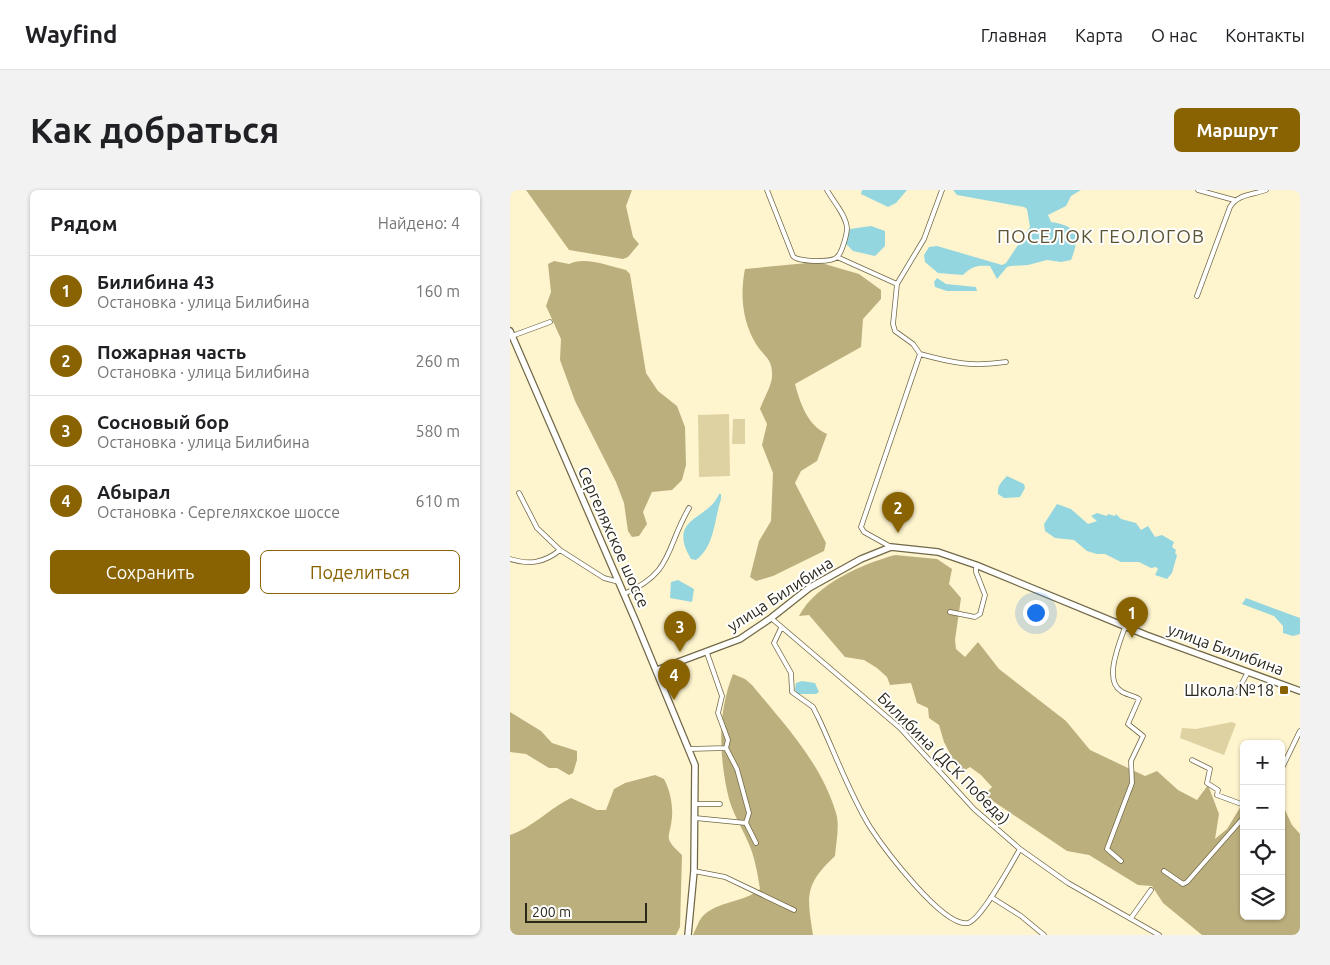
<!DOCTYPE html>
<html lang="ru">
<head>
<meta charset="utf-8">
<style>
  body { margin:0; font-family:Ubuntu,sans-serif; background:#f2f2f2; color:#202124 }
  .controls { position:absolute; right:15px; bottom:15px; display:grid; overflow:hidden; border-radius:8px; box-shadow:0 1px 4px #0004 }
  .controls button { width:45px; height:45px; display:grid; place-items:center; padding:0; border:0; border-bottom:1px solid #e0e0e0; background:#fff; color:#202124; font:25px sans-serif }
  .scale { position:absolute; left:15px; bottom:12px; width:122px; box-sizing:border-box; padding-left:5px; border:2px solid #2b2719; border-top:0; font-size:14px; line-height:18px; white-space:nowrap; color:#2b2719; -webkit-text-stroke:4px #fff; paint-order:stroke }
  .you { position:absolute; left:525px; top:422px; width:18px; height:18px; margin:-12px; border:4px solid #fff; border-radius:50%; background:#1a73e8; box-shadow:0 0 0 8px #1a73e833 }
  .badge { display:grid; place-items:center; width:32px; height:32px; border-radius:50%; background:#896301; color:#fff; font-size:16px; font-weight:700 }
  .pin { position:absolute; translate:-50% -41px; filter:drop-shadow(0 1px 2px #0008) }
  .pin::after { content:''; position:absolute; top:26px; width:18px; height:15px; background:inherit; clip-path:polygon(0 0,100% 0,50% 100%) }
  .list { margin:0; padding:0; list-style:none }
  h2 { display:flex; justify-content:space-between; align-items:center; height:65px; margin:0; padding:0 20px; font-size:21px }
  h2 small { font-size:16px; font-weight:400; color:#757577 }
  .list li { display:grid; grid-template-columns:32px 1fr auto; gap:15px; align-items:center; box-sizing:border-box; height:70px; padding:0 20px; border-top:1px solid #e0e0e0 }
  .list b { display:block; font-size:19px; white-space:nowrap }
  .list p { margin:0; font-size:16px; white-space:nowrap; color:#757577 }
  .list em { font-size:16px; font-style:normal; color:#757577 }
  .actions { display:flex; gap:10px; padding:15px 20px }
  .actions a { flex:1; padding:11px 0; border:1px solid #896301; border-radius:8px; text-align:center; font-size:18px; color:#896301 }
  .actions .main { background:#896301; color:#fff }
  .icon { flex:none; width:28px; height:28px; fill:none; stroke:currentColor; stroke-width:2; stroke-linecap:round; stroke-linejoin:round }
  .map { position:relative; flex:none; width:790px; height:745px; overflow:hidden; border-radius:8px }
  header { display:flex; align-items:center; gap:30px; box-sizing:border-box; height:70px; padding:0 25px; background:#fff; border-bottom:1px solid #e0e0e0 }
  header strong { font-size:24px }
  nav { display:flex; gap:28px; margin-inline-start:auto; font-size:18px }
  .intro { display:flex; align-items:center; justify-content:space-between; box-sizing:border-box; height:120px; padding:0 30px }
  h1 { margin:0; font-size:35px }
  .button { padding:12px 22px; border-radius:8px; background:#896301; color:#fff; font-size:18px; font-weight:700 }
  main { display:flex; gap:30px; padding:0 30px }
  aside { flex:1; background:#fff; border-radius:8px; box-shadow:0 1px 4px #0004 }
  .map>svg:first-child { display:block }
</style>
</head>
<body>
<header>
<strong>Wayfind</strong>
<nav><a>Главная</a><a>Карта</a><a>О нас</a><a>Контакты</a></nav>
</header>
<div class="intro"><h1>Как добраться</h1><a class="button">Маршрут</a></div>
<main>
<aside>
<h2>Рядом<small>Найдено: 4</small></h2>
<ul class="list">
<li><span class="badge">1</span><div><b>Билибина 43</b><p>Остановка · улица Билибина</p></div><em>160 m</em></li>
<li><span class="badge">2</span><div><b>Пожарная часть</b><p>Остановка · улица Билибина</p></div><em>260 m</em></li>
<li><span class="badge">3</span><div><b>Сосновый бор</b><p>Остановка · улица Билибина</p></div><em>580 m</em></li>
<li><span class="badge">4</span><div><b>Абырал</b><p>Остановка · Сергеляхское шоссе</p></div><em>610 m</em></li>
</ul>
<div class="actions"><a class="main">Сохранить</a><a>Поделиться</a></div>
</aside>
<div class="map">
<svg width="790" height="745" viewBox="0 0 790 745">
  <rect width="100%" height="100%" fill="#fef4ce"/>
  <path fill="#ded1a2" d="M219,224L220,286L189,287L188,225Z
    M223,229H235V254H222Z
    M722,532L726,534L714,565L670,548L672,538L686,539Z"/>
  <path fill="#bcaf7e" d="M16,0H122L116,16L123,47L129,54L118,67L113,69L59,60Z
    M44,71L59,74C74,66 100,76 116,80L120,84L136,183L148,201L167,216L175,237L176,275L172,290L162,300L142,302L133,322L137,334L129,346L122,347L118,341L114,313L106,292L65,211L50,170L51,149L36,116L41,102L38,74Z
    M308,72L349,84L371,100V109L353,129L351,157L285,194C290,213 298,236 317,244L307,271L291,281L285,293L316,353L314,361L263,386L246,391L240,387L249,351L261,331L263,283L252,255L257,234L250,219C253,210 261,197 262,187C263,168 254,167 246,154C232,131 230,104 235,79Z
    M385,365L427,369L442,379L439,394L451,408L445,450L446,459L455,467L468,452L489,479L556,531L580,560L635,586L647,581L668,600L687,610L698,595L709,624L705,649L717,639L734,611V726H771V620H775L782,635L790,644V745H692L653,713L642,696L628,695L579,665L557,661L474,605L482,597L471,585L460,577L450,583L434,552L429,535L419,528L418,518L407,513L401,493L380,495L377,487L367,478L354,470L335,467L299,425L289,426C306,394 352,374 385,365Z
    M223,484L235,489L242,495C274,534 312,574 326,623C330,635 326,653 325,666C294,695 297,706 303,745H183C186,739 188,732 192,727C206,711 234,713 250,699C248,687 246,674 242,662C236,644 224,627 219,609C209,568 207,523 223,484Z
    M0,522L31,541L42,553L67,561V570L63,583L59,585L47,578H39L16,564L0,562Z
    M145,585L154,589C160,600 163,615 162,627C160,649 152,647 172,665L170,737L166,745H0V645C22,638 40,618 61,608L87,620H96L104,599L115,593Z"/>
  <path fill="#94d6df" d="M352,0H397L386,13L378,17L351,4Z
    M443,0H571L561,6L556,16L538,25L541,32C567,36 571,45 561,70L551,72L537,70L518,75L501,76L497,77L487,89L480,76C467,75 462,76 453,85L428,83L415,72L414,65L419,57L427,56L492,75L496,73L520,37L517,19L514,17L447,5Z
    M361,36L375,41V56L365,66L343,61L335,53L340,39Z
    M427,88L436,94L466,97L467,101H437L425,97L424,92Z
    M497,286L514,294L515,298L510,307L494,308L488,304C487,296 492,291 497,286Z
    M209,304H211V309C204,330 205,356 186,370L181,369C156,327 199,330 209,304Z
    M547,314L561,319L578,334L587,331L581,326L587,323L597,326L598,324L605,326L606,324L611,329L626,333L631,340L638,336L645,347L652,345L664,352L662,357L666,360L665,363L667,365L662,383L657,389L645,385L648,379L646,377L641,378L629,372H611L595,364H587L577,361L564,350L545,348L535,341L534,334Z
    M168,390L184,399L182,412L160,408L161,392Z
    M736,408L790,428V444L783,446L773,443V436L764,426L732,414Z
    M292,491L305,493L309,502L306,504H288L285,500L286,493Z"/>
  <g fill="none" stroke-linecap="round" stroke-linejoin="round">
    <defs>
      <path id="minor" d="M257,0L283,66C287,72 322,73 327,67C332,63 337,44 337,38C336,25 323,11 317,0
        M432,0L414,49L387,94L383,134L385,141L403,154L410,164C443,173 462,177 496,172
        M688,0L724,10
        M327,67L387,94
        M687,106L720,17C728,4 742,5 756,0
        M2,146L40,132
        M9,303L27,338L50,360
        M381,357L354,342L351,337L410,164
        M0,369C19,375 34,373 50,360L94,388L109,392
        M114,404C164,382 155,359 179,318
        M440,422L465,427L470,424L475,405L466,382V375
        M261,428L390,538L464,619L510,659L558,693L649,745
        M271,438L264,453L281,483L282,502L303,517L308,527C325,563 339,603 360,637C373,657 433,738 458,733C472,729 501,674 510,659
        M197,463L212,506L208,523L218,550L216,558L227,579L239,623L236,633L246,653
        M727,502L738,482
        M179,559L216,558
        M682,570L700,579L697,593L708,600L707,605L734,615
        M771,580L790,541
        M186,614H210
        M185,628L236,633
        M611,671L597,659L622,593L621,571L633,546L618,534L629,509C623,505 616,505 611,501C593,490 610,452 615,437
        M184,681L215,687L284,720
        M654,681L673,694L677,692L734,627
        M481,707L511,726L534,745
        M621,728L641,700"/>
      <path id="secondary" d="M0,141L126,432L185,575L184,681L178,745
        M147,480L230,449L261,428L299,398L351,369L381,357L428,362L466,375L636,445L790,501"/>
    </defs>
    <use href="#minor" stroke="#716847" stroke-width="5.5"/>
    <use href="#secondary" stroke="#716847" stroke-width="8"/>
    <use href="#minor" stroke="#fff" stroke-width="4"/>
    <use href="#secondary" stroke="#fff" stroke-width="5.5"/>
  </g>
  <rect fill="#896301" stroke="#fff" stroke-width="2" x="769" y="495" width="10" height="10" rx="2.5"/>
  <g text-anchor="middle" stroke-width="4" stroke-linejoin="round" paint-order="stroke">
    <g font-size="16" fill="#2b2719" stroke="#fff">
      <text transform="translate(104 347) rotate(66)" y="6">Сергеляхское шоссе</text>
      <text transform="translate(270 404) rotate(-33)" y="6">улица Билибина</text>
      <text transform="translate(716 459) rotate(20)" y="6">улица Билибина</text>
      <text transform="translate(434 568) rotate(45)" y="6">Билибина (ДСК Победа)</text>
    </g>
    <g font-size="16" fill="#2b2719" stroke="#fff" text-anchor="end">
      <text x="764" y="506">Школа №18</text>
    </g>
    <g font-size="19" letter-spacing="1" fill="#5e5534" stroke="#fff">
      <text x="591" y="53">ПОСЕЛОК ГЕОЛОГОВ</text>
    </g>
  </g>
</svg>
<div class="controls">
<button>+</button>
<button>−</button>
<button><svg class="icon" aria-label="locate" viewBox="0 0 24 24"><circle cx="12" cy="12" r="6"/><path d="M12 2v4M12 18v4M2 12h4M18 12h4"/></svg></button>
<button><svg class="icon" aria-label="layers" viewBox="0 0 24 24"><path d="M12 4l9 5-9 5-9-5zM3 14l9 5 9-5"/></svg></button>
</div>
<div class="scale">200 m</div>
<div class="you"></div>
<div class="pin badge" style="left:622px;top:448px">1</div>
<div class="pin badge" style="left:388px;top:343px">2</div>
<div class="pin badge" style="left:170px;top:462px">3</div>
<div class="pin badge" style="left:164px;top:510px">4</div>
</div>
</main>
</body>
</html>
